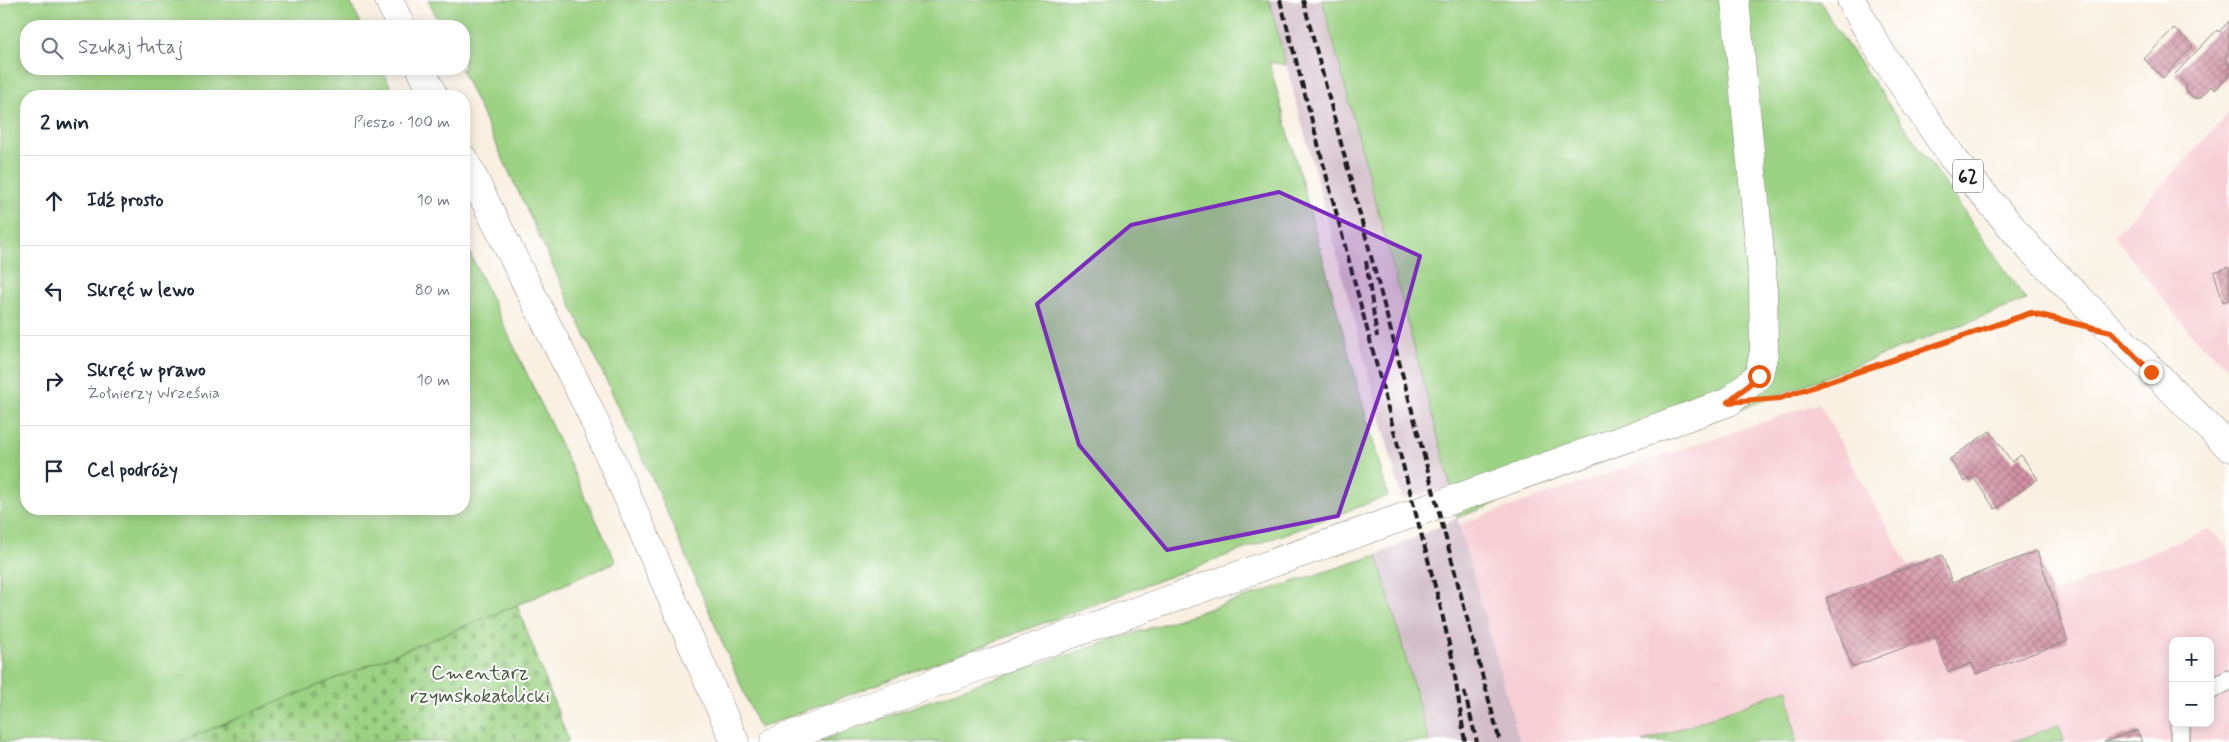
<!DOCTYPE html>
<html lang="pl">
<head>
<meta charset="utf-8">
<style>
  body { margin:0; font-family:Mynerve,sans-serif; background:#f6f6f7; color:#1f2937 }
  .controls { position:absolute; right:15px; bottom:15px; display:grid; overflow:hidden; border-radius:10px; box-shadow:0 2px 12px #0003 }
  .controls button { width:45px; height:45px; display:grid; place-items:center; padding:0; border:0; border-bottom:1px solid #e0e1e3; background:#fff; color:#1f2937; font:25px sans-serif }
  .stop { position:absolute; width:15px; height:15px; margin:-11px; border:4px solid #ea580c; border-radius:50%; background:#fff }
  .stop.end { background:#ea580c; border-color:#fff; box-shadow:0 1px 5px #0008 }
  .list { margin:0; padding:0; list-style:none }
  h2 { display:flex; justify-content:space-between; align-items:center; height:65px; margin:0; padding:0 20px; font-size:21px }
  h2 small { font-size:16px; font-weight:400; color:#747a83 }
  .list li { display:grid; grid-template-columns:32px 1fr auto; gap:15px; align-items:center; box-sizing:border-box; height:90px; padding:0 20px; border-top:1px solid #e0e1e3 }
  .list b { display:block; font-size:19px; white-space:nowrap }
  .list p { margin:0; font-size:16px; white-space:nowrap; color:#747a83 }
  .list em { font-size:16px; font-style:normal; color:#747a83 }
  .icon { flex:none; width:28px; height:28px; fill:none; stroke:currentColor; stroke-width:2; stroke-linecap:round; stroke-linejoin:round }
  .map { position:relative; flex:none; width:2229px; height:742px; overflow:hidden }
  .search { position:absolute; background:#fff; box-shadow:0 2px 12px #0003; left:20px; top:20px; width:450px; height:55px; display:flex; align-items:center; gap:12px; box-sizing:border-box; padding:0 18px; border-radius:20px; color:#747a83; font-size:19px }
  .panel { position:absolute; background:#fff; box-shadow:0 2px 12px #0003; left:20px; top:90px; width:450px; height:425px; border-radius:20px }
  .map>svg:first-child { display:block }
</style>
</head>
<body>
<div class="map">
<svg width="2229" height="742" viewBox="0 0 2229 742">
  <defs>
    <pattern id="cemetery-stones" width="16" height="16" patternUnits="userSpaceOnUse" patternTransform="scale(1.25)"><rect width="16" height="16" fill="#9cd283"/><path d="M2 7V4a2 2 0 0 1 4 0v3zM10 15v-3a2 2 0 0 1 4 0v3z" fill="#86b471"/></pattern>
    <pattern id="building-cross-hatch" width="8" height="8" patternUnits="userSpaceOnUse" patternTransform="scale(1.25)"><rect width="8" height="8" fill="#d393a6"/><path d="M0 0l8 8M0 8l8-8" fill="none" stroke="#aa7786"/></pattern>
  </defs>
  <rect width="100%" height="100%" fill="#fff"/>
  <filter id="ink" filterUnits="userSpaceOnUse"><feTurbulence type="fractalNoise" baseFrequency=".02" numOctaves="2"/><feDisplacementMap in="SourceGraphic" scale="10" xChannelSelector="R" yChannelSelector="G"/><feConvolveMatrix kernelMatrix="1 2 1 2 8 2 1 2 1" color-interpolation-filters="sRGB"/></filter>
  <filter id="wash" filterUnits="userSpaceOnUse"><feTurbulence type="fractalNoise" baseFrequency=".0096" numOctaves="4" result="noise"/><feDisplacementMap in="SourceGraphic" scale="20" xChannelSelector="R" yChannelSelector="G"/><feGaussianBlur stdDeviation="1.12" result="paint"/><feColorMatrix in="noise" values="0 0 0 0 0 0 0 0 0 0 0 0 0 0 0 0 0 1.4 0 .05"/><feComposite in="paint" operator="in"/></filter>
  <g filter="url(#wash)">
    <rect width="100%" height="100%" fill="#f9f0e2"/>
    <path fill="#f7cfd5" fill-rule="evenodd" d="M2229,113V368L2194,338L2114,236Z
      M1819,403L1909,567L1935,636L2051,594L2208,529L2229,548V742H2064L2058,725L2012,742H1796L1788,689L1643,742H1520L1459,524ZM2173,641H2210V723H2173Z"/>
    <path fill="#d2bdc8" d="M1269,0H1321L1451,486L1402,499Z
      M1457,518L1459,524L1520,742H1429L1377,555Z"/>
    <path fill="#9cd283" stroke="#5c7750" d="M17,0H349L362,26H26V69H382L395,96H26V509H464V241L616,562L517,605L179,742H0V7Z
      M428,0H1269L1286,65L1269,62L1388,496L759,728L656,487L461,69H464V26H441Z
      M1322,0H1820L1832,23L2026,300L1457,518L1451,486Z
      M1377,555L1429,742H817L976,684Z
      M1788,689L1796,742H1643Z
      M2059,725L2064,742H2012Z"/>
    <path fill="url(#cemetery-stones)" stroke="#5c7750" d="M517,605L569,742H179Z"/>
    <g id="blocks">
      <path fill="url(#building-cross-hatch)" d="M2229,21V52L2224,58L2229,63V76L2215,90L2211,86L2200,98H2193L2187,91L2186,85L2175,74L2217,30L2219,32Z
        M2174,28L2193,46L2163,78L2144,59Z
        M2229,267V300L2223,302L2214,272Z
        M1990,431L2012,462L2021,455L2038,479L1995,509L1973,477L1965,482L1950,459Z
        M2037,551L2068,641L1976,674L1972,663L1948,672L1935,636L1852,667L1826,598L1942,555L1952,583Z
        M2137,730L2142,742H2104Z"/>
    </g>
  </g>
  <g filter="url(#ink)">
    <use href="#blocks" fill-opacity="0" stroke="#8a867f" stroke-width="1"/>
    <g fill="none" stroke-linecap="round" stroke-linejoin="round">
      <defs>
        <path id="lane" d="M2210,690L2229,680
          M2180,723V742"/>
        <path id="street" d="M389,0L401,26
          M421,69L434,96
          M464,159L589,409L735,742
          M774,742L973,669L1729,402L1759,375L1764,351L1763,283L1735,0"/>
        <path id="primary" d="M1851,0L1881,53L1952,157L2031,250L2229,447"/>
      </defs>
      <use href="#lane" stroke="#8a867f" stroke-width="21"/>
      <use href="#street" stroke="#8a867f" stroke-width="29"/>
      <use href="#primary" stroke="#8a867f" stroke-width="29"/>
      <path stroke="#8a867f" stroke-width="3" stroke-dasharray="4 4" stroke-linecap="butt" d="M1779,399L2031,313L2056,319"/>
      <use href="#lane" stroke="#fff" stroke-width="19"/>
      <use href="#street" stroke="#fff" stroke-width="28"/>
      <use href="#primary" stroke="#fff" stroke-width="28"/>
      <path stroke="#1c1c1c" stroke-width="4" stroke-dasharray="8 4" stroke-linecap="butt" d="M1280,0L1440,605L1452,657L1465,742
        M1303,0L1500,742
        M1366,261L1377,337
        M1464,691L1477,742"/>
    </g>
  </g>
  <g fill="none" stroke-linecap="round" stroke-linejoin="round" filter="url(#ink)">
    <path stroke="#ea580c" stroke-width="6" d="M1759,376L1728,402L1780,398L2031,313L2111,332L2151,372"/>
  </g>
  <path fill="#7b2cbf" fill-opacity="0.2" stroke="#7b2cbf" stroke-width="4" stroke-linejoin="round" d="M1279,192L1420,256L1392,358L1338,516L1167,550L1079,445L1037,304L1131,225Z"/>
  <g text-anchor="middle" stroke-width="4" stroke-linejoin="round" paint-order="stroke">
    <rect fill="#fff" stroke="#606060" stroke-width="1" x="1953" y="159.5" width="30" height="33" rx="4"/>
    <g font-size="19" font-weight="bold" fill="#1c1c1c">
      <text x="1968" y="183">62</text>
    </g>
    <g font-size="20" fill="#495c40" stroke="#fff">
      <text x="480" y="679">Cmentarz<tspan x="480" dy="23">rzymskokatolicki</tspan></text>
    </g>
  </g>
</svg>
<div class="controls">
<button>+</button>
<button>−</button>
</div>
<div class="stop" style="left:1759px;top:376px"></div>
<div class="stop end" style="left:2151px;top:372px"></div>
<div class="search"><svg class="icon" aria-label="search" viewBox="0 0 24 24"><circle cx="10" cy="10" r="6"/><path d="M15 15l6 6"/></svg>Szukaj tutaj</div>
<section class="panel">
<h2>2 min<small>Pieszo · 100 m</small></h2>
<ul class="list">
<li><svg class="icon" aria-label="ahead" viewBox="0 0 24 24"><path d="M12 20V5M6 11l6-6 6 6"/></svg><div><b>Idź prosto</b></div><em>10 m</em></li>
<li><svg class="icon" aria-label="left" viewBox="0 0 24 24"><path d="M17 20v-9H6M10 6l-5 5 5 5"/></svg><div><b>Skręć w lewo</b></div><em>80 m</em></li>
<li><svg class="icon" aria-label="right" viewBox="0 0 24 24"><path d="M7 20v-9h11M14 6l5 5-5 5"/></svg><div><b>Skręć w prawo</b><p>Żołnierzy Września</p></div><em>10 m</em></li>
<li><svg class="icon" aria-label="arrive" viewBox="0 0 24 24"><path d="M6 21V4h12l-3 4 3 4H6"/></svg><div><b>Cel podróży</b></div></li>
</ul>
</section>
</div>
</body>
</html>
